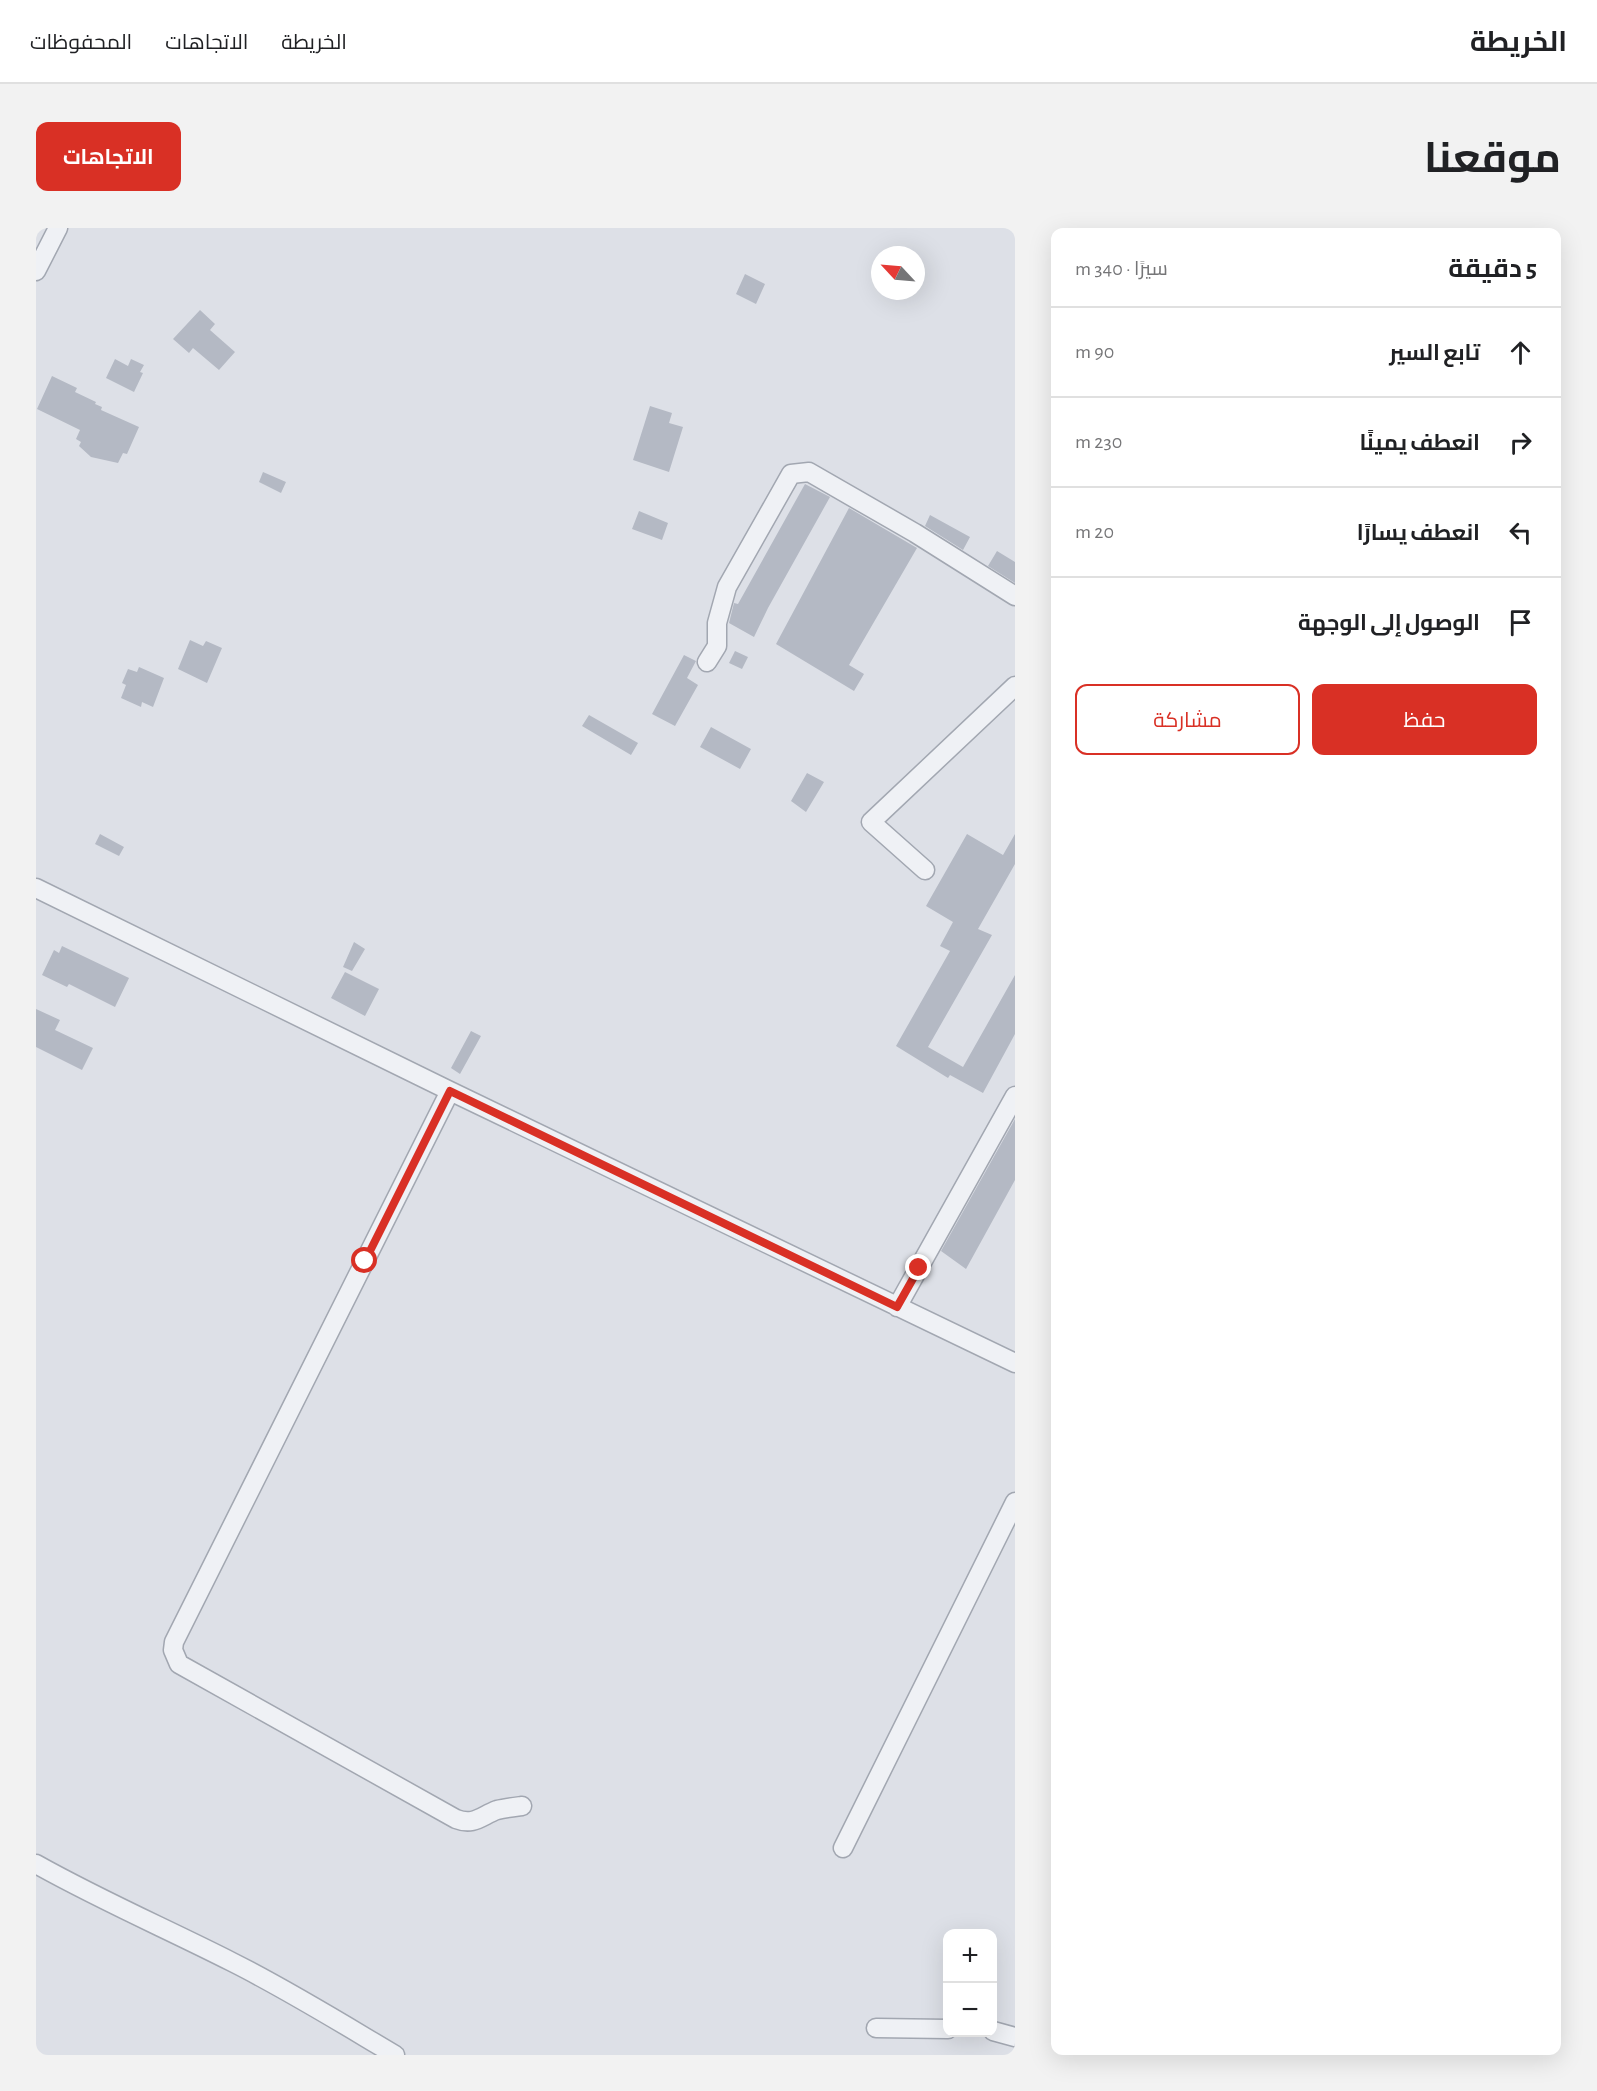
<!DOCTYPE html>
<html lang="ar">
<meta charset="utf-8">
<style>
:root{--surface:#fff;--page:#f2f2f2;--text:#202124;--muted:#757577;--line:#e0e0e0;--accent:#d93025}
body{margin:0;font-family:"Alegreya Sans",Cairo,sans-serif;background:var(--page);color:var(--text);direction:rtl}
.controls{position:absolute;right:18px;bottom:18px;display:grid;overflow:hidden;border-radius:12px;box-shadow:0 6px 24px #0002}
.controls button{width:54px;height:54px;display:grid;place-items:center;padding:0;border:0;border-bottom:2px solid var(--line);background:var(--surface);color:var(--text);font:30px sans-serif}
.compass{position:absolute;left:835px;top:18px;width:54px;height:54px;border-radius:50%;background:var(--surface);box-shadow:0 6px 24px #0002;rotate:296deg}
.stop{position:absolute;width:18px;height:18px;margin:-14px;border:4px solid #d93025;border-radius:50%;background:#fff}
.stop.end{background:#d93025;border-color:#fff;box-shadow:0 2px 6px #0008}
.list{margin:0;padding:0;list-style:none}
h2{display:flex;justify-content:space-between;align-items:center;height:78px;margin:0;padding:0 24px;font-size:26px}
h2 small{font-size:20px;font-weight:400;color:var(--muted)}
.list li{display:grid;grid-template-columns:39px 1fr auto;gap:18px;align-items:center;box-sizing:border-box;height:90px;padding:0 24px;border-top:2px solid var(--line)}
.list b{display:block;font-size:22px;white-space:nowrap}
.list em{font-size:20px;font-style:normal;color:var(--muted)}
.actions{display:flex;gap:12px;padding:18px 24px}
.actions a{flex:1;padding:14px 0;border:2px solid var(--accent);border-radius:12px;text-align:center;font-size:21px;color:var(--accent)}
.actions .main{background:var(--accent);color:#fff}
.icon{flex:none;width:33px;height:33px;fill:none;stroke:currentColor;stroke-width:2;stroke-linecap:round;stroke-linejoin:round}
.map{position:relative;flex:none;width:979px;height:1827px;overflow:hidden;direction:ltr;border-radius:12px}
header{display:flex;align-items:center;gap:36px;box-sizing:border-box;height:84px;padding:0 30px;background:var(--surface);border-bottom:2px solid var(--line)}
header strong{font-size:28px}
nav{display:flex;gap:33px;margin-inline-start:auto;font-size:21px}
.intro{display:flex;align-items:center;justify-content:space-between;box-sizing:border-box;height:144px;padding:0 36px}
h1{margin:0;font-size:42px}
.button{padding:15px 27px;border-radius:12px;background:var(--accent);color:#fff;font-size:21px;font-weight:700}
main{display:flex;gap:36px;padding:0 36px}
aside{flex:1;background:var(--surface);border-radius:12px;box-shadow:0 6px 24px #0002}
.map>svg:first-child{display:block}
.building{fill:#b4b9c4}
.lines{fill:none;stroke-linecap:round;stroke-linejoin:round}
.minor-casing{stroke:#a2a7b1;stroke-width:21}
.minor{stroke:#eff1f5;stroke-width:18}
.route{stroke:#d93025;stroke-width:8}
</style>
<header>
<strong>الخريطة</strong>
<nav><a>الخريطة</a><a>الاتجاهات</a><a>المحفوظات</a></nav>
</header>
<div class="intro"><h1>موقعنا</h1><a class="button">الاتجاهات</a></div>
<main>
<aside>
<h2>5 دقيقة<small>سيرًا · 340 m</small></h2>
<ul class="list">
<li><svg class="icon" aria-label="ahead" viewBox="0 0 24 24"><path d="M12 20V5M6 11l6-6 6 6"/></svg><div><b>تابع السير</b></div><em>90 m</em></li>
<li><svg class="icon" aria-label="right" viewBox="0 0 24 24"><path d="M7 20v-9h11M14 6l5 5-5 5"/></svg><div><b>انعطف يمينًا</b></div><em>230 m</em></li>
<li><svg class="icon" aria-label="left" viewBox="0 0 24 24"><path d="M17 20v-9H6M10 6l-5 5 5 5"/></svg><div><b>انعطف يسارًا</b></div><em>20 m</em></li>
<li><svg class="icon" aria-label="arrive" viewBox="0 0 24 24"><path d="M6 21V4h12l-3 4 3 4H6"/></svg><div><b>الوصول إلى الوجهة</b></div></li>
</ul>
<div class="actions"><a class="main">حفظ</a><a>مشاركة</a></div>
</aside>
<div class="map">
<svg width="979" height="1827" viewBox="0 0 979 1827">
<rect width="100%" height="100%" fill="#dde0e7"/>
<path class="building" d="M 709,46 L 729,56 L 720,76 L 700,66 Z
M 164,82 L 179,96 L 174,102 L 199,124 L 183,142 L 157,120 L 153,125 L 137,111 Z
M 79,131 L 92,138 L 95,131 L 108,137 L 104,144 L 107,145 L 98,164 L 70,150 Z
M 16,148 L 41,160 L 39,164 L 60,174 L 59,176 L 66,179 L 65,182 L 103,199 L 91,226 L 87,225 L 82,235 L 55,229 L 43,218 L 45,214 L 40,211 L 44,202 L 1,181 Z
M 614,178 L 636,185 L 633,195 L 647,199 L 633,244 L 597,232 Z
M 227,244 L 250,254 L 245,265 L 223,254 Z
M 769,256 L 794,269 L 732,380 L 718,409 L 693,395 L 698,375 L 702,376 Z
M 813,280 L 881,320 L 813,437 L 828,446 L 818,463 L 740,416 Z
M 603,283 L 632,295 L 626,312 L 596,301 Z
M 894,287 L 934,309 L 927,322 L 889,298 Z
M 961,323 L 979,334 L 979,355 L 952,338 Z
M 154,412 L 167,418 L 170,413 L 186,420 L 171,455 L 142,441 Z
M 699,423 L 712,429 L 706,441 L 693,435 Z
M 648,427 L 660,433 L 651,450 L 662,457 L 639,498 L 616,486 Z
M 103,439 L 128,450 L 117,479 L 106,474 L 105,479 L 85,470 L 90,457 L 86,455 L 92,441 L 101,444 Z
M 553,487 L 602,515 L 595,527 L 546,498 Z
M 675,499 L 715,521 L 704,541 L 664,519 Z
M 771,545 L 788,554 L 770,584 L 755,573 Z
M 64,606 L 88,619 L 83,628 L 59,616 Z
M 931,606 L 967,627 L 979,606 L 979,636 L 942,701 L 956,707 L 892,819 L 927,839 L 979,747 L 979,806 L 947,865 L 914,847 L 912,850 L 860,818 L 914,723 L 904,718 L 917,694 L 890,678 Z
M 318,714 L 329,721 L 316,743 L 307,739 Z
M 26,718 L 93,750 L 79,779 L 33,756 L 31,759 L 6,747 L 18,722 L 23,725 Z
M 309,744 L 343,761 L 329,788 L 295,770 Z
M 0,781 L 24,792 L 19,802 L 57,820 L 46,842 L 0,819 Z
M 435,803 L 445,808 L 424,846 L 415,840 Z
M 979,891 L 979,952 L 930,1041 L 905,1023 Z"/>
<g class="lines">
<g class="minor-casing">
<path id="minor" d="M 0,43 L 22,0
M 671,434 L 681,418 L 681,395 L 691,359 L 755,246 L 773,244 L 879,305 L 979,368
M 889,642 L 835,594 L 979,458
M 0,660 L 414,863 L 979,1135
M 414,863 L 138,1414 L 137,1422 L 143,1436 L 420,1591 C 438,1598 445,1588 461,1582 C 469,1580 478,1579 486,1578
M 861,1079 L 979,868
M 807,1620 L 979,1274
M 0,1636 C 64,1672 131,1701 196,1734 C 252,1762 305,1795 359,1827
M 840,1800 L 912,1801
M 957,1803 L 979,1809"/>
</g>
<use href="#minor" class="minor"/>
</g>
<g class="lines">
<path class="route" d="M 329,1033 L 414,863 L 861,1079 L 883,1040"/>
</g>
</svg>
<div class="controls">
<button>+</button>
<button>−</button>
</div>
<svg class="compass" viewBox="-18 -18 36 36"><path d="M0-13l5 13h-10z" fill="#e53935"/><path d="M0 13l5-13h-10z" fill="#757577"/></svg>
<div class="stop" style="left:329px;top:1033px"></div>
<div class="stop end" style="left:883px;top:1040px"></div>
</div>
</main>
